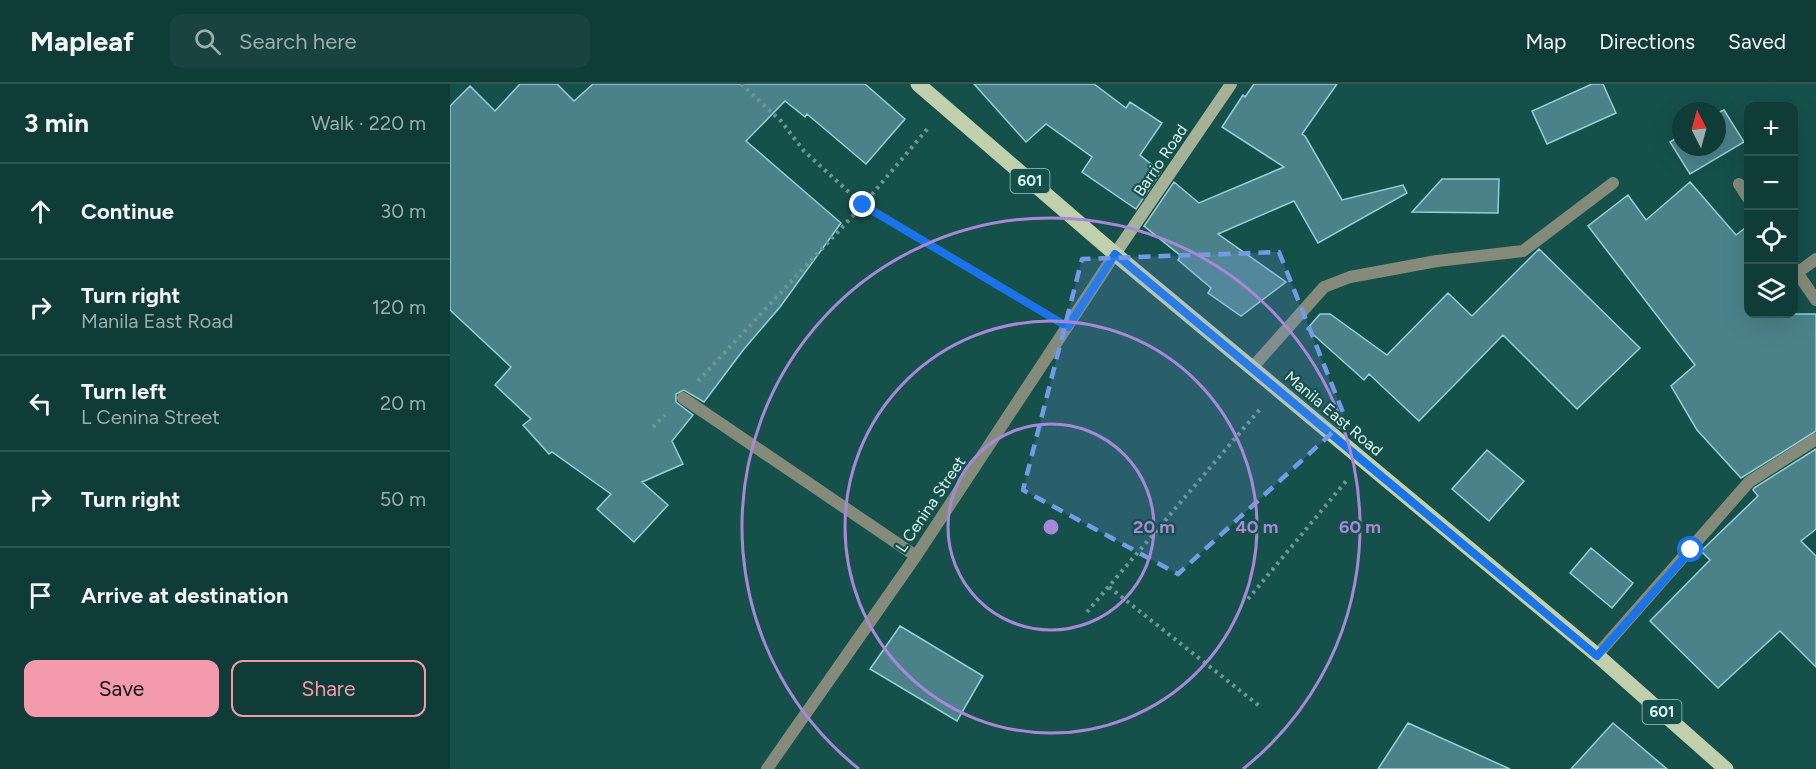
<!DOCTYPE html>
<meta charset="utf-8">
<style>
:root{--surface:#103c38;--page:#194340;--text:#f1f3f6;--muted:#9cadae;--line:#305653;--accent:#f39aac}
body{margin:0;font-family:Figtree,sans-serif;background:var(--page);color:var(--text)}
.controls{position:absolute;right:18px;top:18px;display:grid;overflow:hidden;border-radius:12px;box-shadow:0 6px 24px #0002}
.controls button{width:54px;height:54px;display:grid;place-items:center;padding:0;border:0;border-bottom:2px solid var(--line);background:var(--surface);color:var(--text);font:30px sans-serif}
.compass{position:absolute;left:1222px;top:18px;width:54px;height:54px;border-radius:50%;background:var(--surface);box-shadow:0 6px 24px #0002;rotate:354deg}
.stop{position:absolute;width:18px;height:18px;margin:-14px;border:4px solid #1a73e8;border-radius:50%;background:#fff}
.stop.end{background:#1a73e8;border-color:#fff;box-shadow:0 2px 6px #0008}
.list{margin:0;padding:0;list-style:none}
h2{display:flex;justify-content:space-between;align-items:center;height:78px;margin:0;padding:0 24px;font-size:26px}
h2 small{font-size:20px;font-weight:400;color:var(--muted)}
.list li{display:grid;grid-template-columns:39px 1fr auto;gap:18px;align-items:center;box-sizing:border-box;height:96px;padding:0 24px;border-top:2px solid var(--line)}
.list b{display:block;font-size:22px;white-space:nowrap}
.list p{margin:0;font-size:20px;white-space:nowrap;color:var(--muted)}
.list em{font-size:20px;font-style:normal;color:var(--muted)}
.actions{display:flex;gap:12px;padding:18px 24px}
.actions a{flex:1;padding:14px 0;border:2px solid var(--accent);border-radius:12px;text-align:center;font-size:21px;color:var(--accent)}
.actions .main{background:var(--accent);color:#111}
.icon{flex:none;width:33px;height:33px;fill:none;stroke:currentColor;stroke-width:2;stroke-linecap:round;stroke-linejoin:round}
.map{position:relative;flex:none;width:1366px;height:685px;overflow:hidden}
header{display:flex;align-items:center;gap:36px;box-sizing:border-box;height:84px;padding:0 30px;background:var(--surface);border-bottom:2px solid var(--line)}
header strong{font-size:28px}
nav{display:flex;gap:33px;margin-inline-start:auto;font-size:21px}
.search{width:420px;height:54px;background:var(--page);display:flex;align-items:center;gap:15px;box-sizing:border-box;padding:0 21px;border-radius:12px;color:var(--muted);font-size:22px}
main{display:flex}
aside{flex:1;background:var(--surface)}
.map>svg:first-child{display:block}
.building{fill:#4b8289;stroke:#97cfd7;stroke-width:1.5}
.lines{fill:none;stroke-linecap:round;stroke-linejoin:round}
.path{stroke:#699792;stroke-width:4;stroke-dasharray:3 4.5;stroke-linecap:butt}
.street{stroke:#848b7a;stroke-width:12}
.secondary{stroke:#a6b297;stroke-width:12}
.primary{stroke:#c0cfac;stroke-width:15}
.route{stroke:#1a73e8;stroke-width:8}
.marked{fill:#739ae5;fill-opacity:0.2;stroke:#739ae5;stroke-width:4.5;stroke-dasharray:12 8;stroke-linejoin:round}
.ring{fill:none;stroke:#a788d7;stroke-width:3}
.labels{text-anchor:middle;stroke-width:4.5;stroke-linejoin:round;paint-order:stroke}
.shield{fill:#16504b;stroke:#a1c6c1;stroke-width:1.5}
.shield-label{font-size:15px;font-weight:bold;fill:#dcf8f4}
.street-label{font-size:16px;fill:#dcf8f4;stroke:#16504b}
.centre{fill:#a788d7;stroke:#16504b;stroke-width:3}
.ring-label{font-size:18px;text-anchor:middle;font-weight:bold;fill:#a788d7;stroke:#16504b;stroke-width:4.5;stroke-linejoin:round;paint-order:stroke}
</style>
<header>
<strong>Mapleaf</strong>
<div class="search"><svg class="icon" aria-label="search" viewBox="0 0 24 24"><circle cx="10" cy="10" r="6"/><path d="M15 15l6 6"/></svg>Search here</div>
<nav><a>Map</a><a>Directions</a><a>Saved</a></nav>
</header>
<main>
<aside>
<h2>3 min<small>Walk · 220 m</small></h2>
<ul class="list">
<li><svg class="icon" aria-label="ahead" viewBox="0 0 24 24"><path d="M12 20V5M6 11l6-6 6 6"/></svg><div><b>Continue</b></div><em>30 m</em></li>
<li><svg class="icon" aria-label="right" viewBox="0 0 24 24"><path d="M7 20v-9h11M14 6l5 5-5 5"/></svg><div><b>Turn right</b><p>Manila East Road</p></div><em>120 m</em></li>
<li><svg class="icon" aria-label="left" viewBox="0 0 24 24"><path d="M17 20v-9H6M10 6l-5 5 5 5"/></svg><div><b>Turn left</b><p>L Cenina Street</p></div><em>20 m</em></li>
<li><svg class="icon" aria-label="right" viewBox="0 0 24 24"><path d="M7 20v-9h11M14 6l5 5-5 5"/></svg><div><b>Turn right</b></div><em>50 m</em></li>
<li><svg class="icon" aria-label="arrive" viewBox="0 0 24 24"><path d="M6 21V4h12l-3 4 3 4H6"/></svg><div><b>Arrive at destination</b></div></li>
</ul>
<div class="actions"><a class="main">Save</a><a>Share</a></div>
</aside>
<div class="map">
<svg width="1366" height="685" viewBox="0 0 1366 685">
<rect width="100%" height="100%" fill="#16504b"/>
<path class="building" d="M 70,0 L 107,0 L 124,17 L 143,0 L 415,0 L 455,35 L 416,80 L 357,30 L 355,33 L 335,17 L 296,57 L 391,139 L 330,223 L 294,265 L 254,318 L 234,306 L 226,310 L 226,318 L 243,331 L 222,357 L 233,380 L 192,398 L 218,421 L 184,458 L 147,425 L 161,410 L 102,368 L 99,370 L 73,341 L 81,335 L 45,301 L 61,283 L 0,226 L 0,22 L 20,2 L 45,27 Z
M 524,0 L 644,0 L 676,24 L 680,18 L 712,39 L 690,71 L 711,88 L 686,125 L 632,88 L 642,73 L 596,40 L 576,58 Z
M 804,0 L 887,0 L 852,50 L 855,52 L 892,116 L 953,101 L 957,109 L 868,159 L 844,117 L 768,150 L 836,198 L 791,232 L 758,209 L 761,204 L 728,176 L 731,172 L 694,142 L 724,98 L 749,119 L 834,83 L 772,43 L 793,11 L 795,13 Z
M 1142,0 L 1153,0 L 1166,29 L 1097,60 L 1082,27 Z
M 1274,26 L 1294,58 L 1240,90 L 1220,58 L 1231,51 L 1231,63 L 1267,63 L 1267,29 Z
M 992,95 L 1049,95 L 1048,129 L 962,128 Z
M 1240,98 L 1286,151 L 1299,141 L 1299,230 L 1366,230 L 1366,347 L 1291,394 L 1247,346 L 1221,302 L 1245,281 L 1138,142 L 1178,111 L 1196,136 Z
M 1089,165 L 1190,264 L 1127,325 L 1053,251 L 969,337 L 919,290 L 914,296 L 857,245 L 870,230 L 880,230 L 937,271 L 998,209 L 1022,232 Z
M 1366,365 L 1366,445 L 1351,457 L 1366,472 L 1366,583 L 1330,547 L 1268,604 L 1200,537 L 1260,476 L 1251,467 L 1308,412 L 1303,406 L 1304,404 Z
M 1037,366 L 1074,397 L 1039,437 L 1002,405 Z
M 1141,464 L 1183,499 L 1162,524 L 1120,489 Z
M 450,542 L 533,592 L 507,637 L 420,585 Z
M 958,639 L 1060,685 L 928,685 Z
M 1163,639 L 1217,685 L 1121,685 Z"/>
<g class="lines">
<path class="path" d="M 291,0 L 331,37 L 354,67 L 413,121 L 597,230
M 248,297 L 413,121 L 479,43
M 203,343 L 215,331
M 659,503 L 812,624
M 798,515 L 897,396
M 637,528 L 811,324"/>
<path class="street" d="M 1289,100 L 1298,114
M 1344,184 L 1366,216
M 1347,189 L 1366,175
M 802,284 L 874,203 L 900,193 L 987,177 L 1073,167 L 1163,99
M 233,314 L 466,472
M 1147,571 L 1299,398 L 1366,355
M 317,685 L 466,472 L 665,170"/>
<path class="secondary" d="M 665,170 L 781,0"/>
<path class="primary" d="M 468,0 L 665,170 L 1147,571 L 1276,685"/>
</g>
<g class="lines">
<path class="route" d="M 413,121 L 618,243 L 665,170 L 1147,572 L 1241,466"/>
</g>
<path class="marked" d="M 829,168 L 896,336 L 728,490 L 573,406 L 632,175 Z"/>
<g class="ring">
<circle cx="601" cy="443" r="103"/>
<circle cx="601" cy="443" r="206"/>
<path d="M409 685A309 309 0 1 1 793 685"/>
</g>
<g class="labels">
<g class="shield">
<rect x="560.5" y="85" width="39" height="24" rx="4.5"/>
<rect x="1192.5" y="616" width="39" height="24" rx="4.5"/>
</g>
<g class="shield-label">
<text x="580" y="102">601</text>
<text x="1212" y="633">601</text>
</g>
<g class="street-label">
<text transform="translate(710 76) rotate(-56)" y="6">Barrio Road</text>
<text transform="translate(884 329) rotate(40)" y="6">Manila East Road</text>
<text transform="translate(480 420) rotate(-56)" y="6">L Cenina Street</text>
</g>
</g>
<circle cx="601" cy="443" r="9" class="centre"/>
<g class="ring-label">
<text x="704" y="449">20 m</text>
<text x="807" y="449">40 m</text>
<text x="910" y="449">60 m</text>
</g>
</svg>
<div class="controls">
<button>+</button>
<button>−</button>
<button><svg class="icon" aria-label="locate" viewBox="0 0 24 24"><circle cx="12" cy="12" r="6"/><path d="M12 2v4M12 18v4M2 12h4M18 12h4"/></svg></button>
<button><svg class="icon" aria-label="layers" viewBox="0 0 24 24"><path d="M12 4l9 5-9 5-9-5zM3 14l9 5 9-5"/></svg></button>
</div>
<svg class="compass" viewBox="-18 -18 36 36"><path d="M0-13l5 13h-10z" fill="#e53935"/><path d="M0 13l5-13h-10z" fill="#9cadae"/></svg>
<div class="stop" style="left:1241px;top:466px"></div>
<div class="stop end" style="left:413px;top:121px"></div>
</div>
</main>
